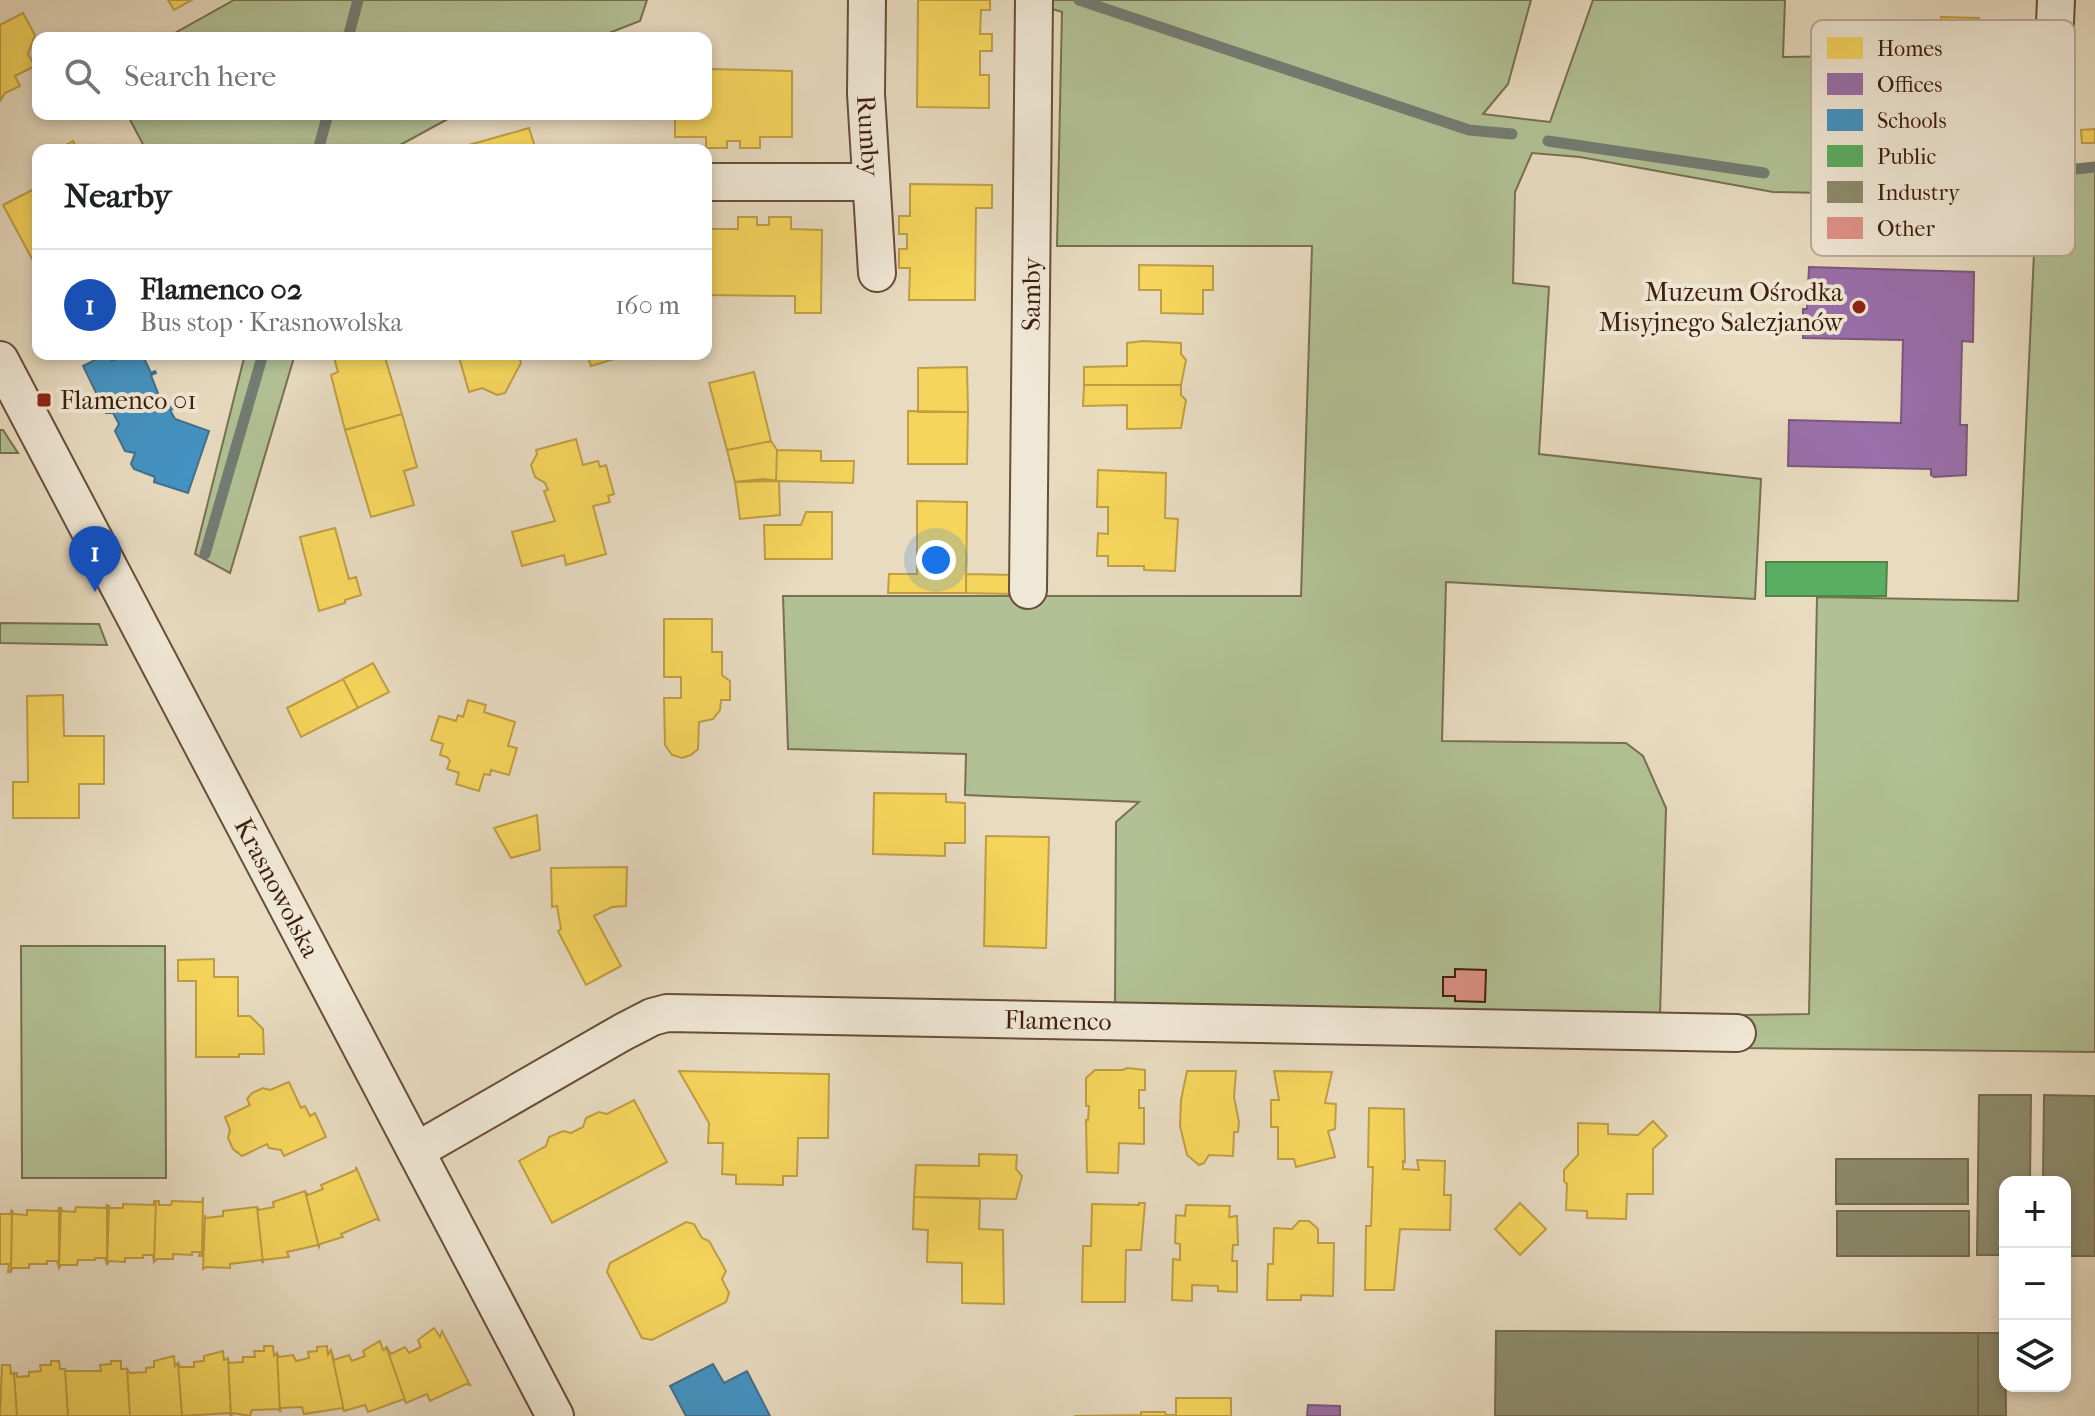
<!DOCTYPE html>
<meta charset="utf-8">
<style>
:root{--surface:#fff;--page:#f2f2f2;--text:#202124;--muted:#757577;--line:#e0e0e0;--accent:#0b8043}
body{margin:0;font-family:"IM FELL French Canon",serif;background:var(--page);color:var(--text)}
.controls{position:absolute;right:24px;bottom:24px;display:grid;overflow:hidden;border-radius:16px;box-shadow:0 4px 12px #0003}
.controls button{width:72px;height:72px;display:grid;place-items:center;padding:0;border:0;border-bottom:2px solid var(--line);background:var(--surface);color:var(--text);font:40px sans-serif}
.you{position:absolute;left:936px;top:560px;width:28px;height:28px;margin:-20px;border:6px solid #fff;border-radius:50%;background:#1a73e8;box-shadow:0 0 0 12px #1a73e833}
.badge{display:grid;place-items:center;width:52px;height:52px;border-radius:50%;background:var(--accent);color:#fff;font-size:26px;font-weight:700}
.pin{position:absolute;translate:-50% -66px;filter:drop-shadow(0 2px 4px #0008)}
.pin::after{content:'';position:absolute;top:42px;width:28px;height:24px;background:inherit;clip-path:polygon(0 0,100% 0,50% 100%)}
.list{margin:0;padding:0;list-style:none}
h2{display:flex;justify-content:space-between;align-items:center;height:104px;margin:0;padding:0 32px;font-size:34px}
h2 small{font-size:26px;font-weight:400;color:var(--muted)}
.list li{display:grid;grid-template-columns:52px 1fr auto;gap:24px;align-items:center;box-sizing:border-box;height:112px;padding:0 32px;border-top:2px solid var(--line)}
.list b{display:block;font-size:30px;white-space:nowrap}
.list p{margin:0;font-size:26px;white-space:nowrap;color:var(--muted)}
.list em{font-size:26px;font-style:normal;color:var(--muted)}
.icon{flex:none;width:44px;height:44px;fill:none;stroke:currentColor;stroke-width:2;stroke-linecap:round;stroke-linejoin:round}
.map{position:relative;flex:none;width:2095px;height:1416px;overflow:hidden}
.search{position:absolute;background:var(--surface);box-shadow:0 4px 12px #0003;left:32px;top:32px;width:680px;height:88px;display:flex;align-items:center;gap:20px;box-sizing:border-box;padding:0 28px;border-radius:16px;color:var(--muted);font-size:30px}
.panel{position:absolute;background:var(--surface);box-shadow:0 4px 12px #0003;left:32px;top:144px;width:680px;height:216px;border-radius:16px}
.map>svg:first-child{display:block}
.green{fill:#b2c195;stroke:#787050;stroke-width:2}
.homes{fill:#f6d55c;stroke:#bf9e44;stroke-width:2}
.offices{fill:#9970ab;stroke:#7e577b;stroke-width:2}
.schools{fill:#4393c3;stroke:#42708c;stroke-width:2}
.public{fill:#5aae61;stroke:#528347;stroke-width:2}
.industry{fill:#8c8c6e;stroke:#756b50;stroke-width:2}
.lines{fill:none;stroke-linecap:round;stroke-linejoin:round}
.stream{stroke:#747c73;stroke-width:11}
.building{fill:#df9288;stroke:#3e1e0b;stroke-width:2}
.minor-casing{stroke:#684d38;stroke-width:40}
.minor{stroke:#f0e8d6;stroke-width:36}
.poi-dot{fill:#8f2418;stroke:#f0e8d6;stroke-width:3}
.labels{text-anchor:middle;stroke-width:8;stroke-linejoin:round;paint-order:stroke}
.street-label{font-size:26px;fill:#3e1e0b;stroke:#f0e8d6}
.poi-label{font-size:26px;fill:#3e1e0b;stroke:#f0e8d6;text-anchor:end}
.key{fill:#f0e8d6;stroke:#bbab99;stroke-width:2}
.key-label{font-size:22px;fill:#3e1e0b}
</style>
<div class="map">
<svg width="2095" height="1416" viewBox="0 0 2095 1416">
<rect width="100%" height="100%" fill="#e8dbc0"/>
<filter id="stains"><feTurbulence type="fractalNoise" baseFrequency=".0025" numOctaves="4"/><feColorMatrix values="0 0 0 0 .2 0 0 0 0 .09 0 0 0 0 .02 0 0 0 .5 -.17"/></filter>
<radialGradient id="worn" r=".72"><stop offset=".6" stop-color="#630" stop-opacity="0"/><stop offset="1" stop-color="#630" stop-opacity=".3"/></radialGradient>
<path class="green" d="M 234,0 L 647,0 L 640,21 L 596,38 L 166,38 Z
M 1046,0 L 1531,0 L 1508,84 L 1483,114 L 1550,122 L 1593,0 L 1785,0 L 1783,57 L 2042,53 L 2035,121 L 2021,143 L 2004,197 L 1773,192 L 1580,157 L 1532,153 L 1515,192 L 1513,283 L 1549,287 L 1539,454 L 1761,479 L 1755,599 L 1446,582 L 1442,741 L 1626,743 L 1643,756 L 1666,808 L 1660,1016 L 1115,1008 L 1116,822 L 1139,802 L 965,795 L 966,754 L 788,749 L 783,596 L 1301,596 L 1312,246 L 1057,246 L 1062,12 L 1046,7 Z
M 127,114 L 457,114 L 391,150 L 146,150 Z
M 2095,164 L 2095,1052 L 1744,1048 L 1744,1015 L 1809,1014 L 1817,597 L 2018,601 L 2035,231 L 2059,229 L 2059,167 Z
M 245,354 L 295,354 L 230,573 L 195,554 Z
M 0,430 L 3,430 L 18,453 L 0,453 Z
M 0,623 L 99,624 L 107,645 L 0,643 Z
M 21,946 L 165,946 L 166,1178 L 22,1178 Z"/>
<path class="homes" d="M 168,0 L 192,0 L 174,10 Z
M 918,0 L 990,0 L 990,10 L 981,10 L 980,34 L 992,34 L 992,51 L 980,51 L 980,75 L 989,75 L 989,108 L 917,107 Z
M 23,13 L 35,35 L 28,54 L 35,66 L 15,76 L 20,86 L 5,93 L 0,101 L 0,25 Z
M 1941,17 L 1979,18 L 1977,41 L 1940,40 Z
M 710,69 L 792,71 L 792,137 L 760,137 L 760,148 L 740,148 L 740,141 L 727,141 L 727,148 L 706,148 L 706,137 L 675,137 L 675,114 L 706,114 L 706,70 Z
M 529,128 L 536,150 L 451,150 Z
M 2095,129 L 2095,143 L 2082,143 L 2081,130 Z
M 73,141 L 78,150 L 57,150 Z
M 910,184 L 992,185 L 992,208 L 976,208 L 975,300 L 909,300 L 910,268 L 899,268 L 899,249 L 907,249 L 907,234 L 899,234 L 899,216 L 910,216 Z
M 38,187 L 38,270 L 3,205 Z
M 738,217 L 757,217 L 757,225 L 769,225 L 769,217 L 791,217 L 791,229 L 822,230 L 821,313 L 795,313 L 795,296 L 706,295 L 706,229 L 738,229 Z
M 1139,265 L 1213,266 L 1213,290 L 1203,290 L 1203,314 L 1161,313 L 1161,290 L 1139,290 Z
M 1143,341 L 1181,343 L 1181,354 L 1186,360 L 1181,385 L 1084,385 L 1084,367 L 1127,366 L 1127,343 Z
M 333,354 L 384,354 L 402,414 L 345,430 L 331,375 L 338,372 Z
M 458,354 L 518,354 L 521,363 L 505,393 L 497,395 L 482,388 L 469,392 Z
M 587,354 L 621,354 L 621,357 L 591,366 Z
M 967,367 L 968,412 L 918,412 L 918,368 Z
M 754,372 L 771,441 L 727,450 L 709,383 Z
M 1084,385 L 1181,385 L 1181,395 L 1186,400 L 1181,428 L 1127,429 L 1127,405 L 1083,406 Z
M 908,411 L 968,412 L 967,464 L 908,464 Z
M 402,414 L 417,467 L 404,471 L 414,505 L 371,517 L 345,430 Z
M 576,439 L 583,465 L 598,461 L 600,467 L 606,465 L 614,494 L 608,496 L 610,502 L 593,506 L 606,554 L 566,565 L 564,555 L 522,566 L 512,532 L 555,521 L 544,491 L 548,490 L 545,483 L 535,477 L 531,465 L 537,454 L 536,450 Z
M 771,441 L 777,450 L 776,481 L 735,482 L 727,450 Z
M 777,450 L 821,451 L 821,461 L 854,461 L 853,483 L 776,481 Z
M 1098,470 L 1166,473 L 1165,518 L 1178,519 L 1175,571 L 1144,570 L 1144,566 L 1108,566 L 1108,556 L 1097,556 L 1098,533 L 1108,534 L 1108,507 L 1097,507 Z
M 763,479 L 779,481 L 780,515 L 740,519 L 735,482 Z
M 917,501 L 967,502 L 966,593 L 888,593 L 889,574 L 917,574 Z
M 806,512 L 832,512 L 832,559 L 765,559 L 764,525 L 801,525 Z
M 335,528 L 349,579 L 356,577 L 361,595 L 345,600 L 345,603 L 319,611 L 300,537 Z
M 966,574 L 1015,575 L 1015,594 L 966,593 Z
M 664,619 L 712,619 L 712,652 L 722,652 L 722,675 L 730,681 L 730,700 L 721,700 L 720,710 L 713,719 L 699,722 L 698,749 L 691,755 L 682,758 L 672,755 L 665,745 L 664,698 L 681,698 L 681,677 L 664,677 Z
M 373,663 L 389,692 L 358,708 L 343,679 Z
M 343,679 L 358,708 L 301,737 L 287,708 Z
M 63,695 L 64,736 L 104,736 L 104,784 L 79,784 L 79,818 L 13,818 L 13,782 L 28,782 L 27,696 Z
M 468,700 L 486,705 L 484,712 L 515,722 L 508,746 L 517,748 L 509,775 L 491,770 L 490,775 L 484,774 L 479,791 L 456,784 L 459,773 L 447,769 L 450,761 L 447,757 L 440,755 L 443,744 L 431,740 L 439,716 L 456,721 L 458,715 L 463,717 Z
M 874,793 L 946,794 L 946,802 L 965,803 L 965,843 L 945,843 L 945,856 L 873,854 Z
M 537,815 L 540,850 L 511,858 L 494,828 Z
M 986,836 L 1049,837 L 1046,948 L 984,946 Z
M 627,867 L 626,906 L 612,907 L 594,916 L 621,966 L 586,985 L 558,931 L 561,929 L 557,906 L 552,907 L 551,868 Z
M 214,959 L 214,977 L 238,977 L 238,1016 L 250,1016 L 263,1029 L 264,1054 L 239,1054 L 239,1057 L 196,1057 L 196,981 L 178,981 L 178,960 Z
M 1127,1068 L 1145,1070 L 1145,1090 L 1139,1090 L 1139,1108 L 1144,1108 L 1144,1144 L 1119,1143 L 1118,1173 L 1087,1172 L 1086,1120 L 1088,1120 L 1089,1106 L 1086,1106 L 1086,1078 L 1095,1070 L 1123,1070 Z
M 679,1071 L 829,1074 L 828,1138 L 798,1138 L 797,1176 L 783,1176 L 783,1185 L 736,1184 L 736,1175 L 722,1174 L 723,1143 L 708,1143 L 709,1123 Z
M 1187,1071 L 1236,1071 L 1234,1097 L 1239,1122 L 1238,1132 L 1234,1132 L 1233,1156 L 1209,1155 L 1204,1163 L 1199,1165 L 1187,1155 L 1180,1126 L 1181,1100 Z
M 1274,1071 L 1332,1072 L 1325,1103 L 1336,1104 L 1335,1129 L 1328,1131 L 1335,1157 L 1296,1167 L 1294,1159 L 1278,1159 L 1278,1127 L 1271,1127 L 1271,1100 L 1279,1100 Z
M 289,1082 L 301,1108 L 305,1106 L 310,1116 L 315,1113 L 326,1137 L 284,1156 L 281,1150 L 269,1148 L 267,1144 L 242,1156 L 233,1149 L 228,1138 L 230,1130 L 225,1117 L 250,1105 L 247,1099 L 252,1093 L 263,1088 L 270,1090 Z
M 634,1100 L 667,1162 L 552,1223 L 519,1161 L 546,1146 L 549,1137 L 563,1131 L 571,1133 L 583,1127 L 586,1118 L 599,1112 L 607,1114 Z
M 1369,1108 L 1404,1109 L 1405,1162 L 1403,1161 L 1403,1169 L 1419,1170 L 1417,1160 L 1445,1161 L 1444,1195 L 1451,1195 L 1450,1230 L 1400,1229 L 1394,1290 L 1365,1290 L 1366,1226 L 1371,1226 L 1373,1167 L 1368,1167 Z
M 1653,1121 L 1667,1136 L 1653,1149 L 1653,1194 L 1627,1194 L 1626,1219 L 1587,1218 L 1587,1211 L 1566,1210 L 1567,1184 L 1564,1181 L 1564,1170 L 1578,1155 L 1578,1123 L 1608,1124 L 1608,1134 L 1638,1135 Z
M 979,1154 L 1017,1155 L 1016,1169 L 1022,1176 L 1016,1199 L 914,1197 L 916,1165 L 979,1166 Z
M 356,1167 L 379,1220 L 376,1219 L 341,1234 L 343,1237 L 320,1244 L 319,1247 L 305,1191 L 308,1195 L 323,1189 L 321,1185 L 356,1170 Z
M 305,1191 L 319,1247 L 318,1245 L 287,1252 L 289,1257 L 263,1260 L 263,1263 L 257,1207 L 259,1210 L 274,1207 L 273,1202 Z
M 203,1197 L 202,1256 L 199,1256 L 200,1252 L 192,1252 L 192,1255 L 173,1254 L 173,1259 L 157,1259 L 154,1262 L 156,1201 L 159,1201 L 159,1205 L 171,1205 L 172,1201 L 202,1202 Z
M 914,1197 L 980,1199 L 979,1229 L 1003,1230 L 1004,1304 L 962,1303 L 962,1263 L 927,1262 L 928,1230 L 913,1229 Z
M 154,1201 L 156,1201 L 154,1262 L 153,1255 L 143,1255 L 143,1258 L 125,1258 L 125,1262 L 109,1261 L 107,1265 L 109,1205 L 110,1208 L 123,1208 L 123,1204 L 154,1205 Z
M 1139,1203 L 1145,1203 L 1141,1250 L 1126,1250 L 1125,1302 L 1082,1302 L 1083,1246 L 1091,1246 L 1092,1204 L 1139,1205 Z
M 1520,1203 L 1546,1229 L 1520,1255 L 1495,1229 Z
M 107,1204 L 107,1265 L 105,1258 L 95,1258 L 95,1260 L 78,1260 L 77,1265 L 61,1265 L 59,1268 L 61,1207 L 62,1211 L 75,1212 L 76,1207 L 106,1208 Z
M 1186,1205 L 1230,1206 L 1229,1217 L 1237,1216 L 1238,1245 L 1233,1245 L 1232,1261 L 1237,1261 L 1237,1292 L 1218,1291 L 1218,1286 L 1192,1285 L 1192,1301 L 1172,1300 L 1173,1259 L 1180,1260 L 1180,1244 L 1175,1243 L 1176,1215 L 1185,1216 Z
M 59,1207 L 59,1268 L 57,1261 L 47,1261 L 47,1264 L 29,1264 L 29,1268 L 13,1268 L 11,1271 L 12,1211 L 14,1214 L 27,1215 L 27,1210 L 58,1211 Z
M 257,1207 L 263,1263 L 261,1260 L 230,1264 L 230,1268 L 206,1267 L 203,1269 L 205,1215 L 206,1218 L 223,1216 L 223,1211 Z
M 11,1211 L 12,1211 L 11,1271 L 8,1272 L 9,1264 L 0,1264 L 0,1214 L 11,1214 Z
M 1299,1221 L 1309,1221 L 1318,1229 L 1318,1243 L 1334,1243 L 1333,1296 L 1301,1295 L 1301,1300 L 1267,1300 L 1268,1264 L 1273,1264 L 1274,1228 L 1292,1229 Z
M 686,1222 L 694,1224 L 702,1238 L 709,1241 L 726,1271 L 722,1279 L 729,1293 L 726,1302 L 652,1340 L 642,1338 L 607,1272 L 610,1263 Z
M 434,1328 L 440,1337 L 442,1331 L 470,1385 L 466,1384 L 430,1401 L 427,1394 L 406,1403 L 386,1346 L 391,1354 L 405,1347 L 409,1353 L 421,1347 L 418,1340 Z
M 380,1341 L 383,1350 L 386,1349 L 386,1346 L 406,1403 L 404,1399 L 368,1412 L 365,1405 L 344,1411 L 331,1350 L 334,1360 L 349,1355 L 352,1361 L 365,1356 L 363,1351 Z
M 264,1346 L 273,1346 L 274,1356 L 277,1353 L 280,1412 L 279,1409 L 252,1410 L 250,1416 L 233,1413 L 231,1416 L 228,1358 L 229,1363 L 243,1362 L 243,1357 L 255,1357 L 254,1351 L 264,1351 Z
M 327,1346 L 328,1355 L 331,1350 L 344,1411 L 342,1408 L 304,1414 L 302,1407 L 281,1408 L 280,1412 L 277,1353 L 279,1357 L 293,1355 L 296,1361 L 309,1358 L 308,1352 L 317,1351 L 317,1347 Z
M 223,1351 L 224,1360 L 228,1358 L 231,1416 L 229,1413 L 182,1416 L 178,1363 L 180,1367 L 194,1367 L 194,1362 L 204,1361 L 204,1356 Z
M 174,1356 L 175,1366 L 178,1363 L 182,1416 L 130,1416 L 127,1369 L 130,1373 L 146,1372 L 146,1368 L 154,1367 L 154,1361 Z
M 51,1361 L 59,1361 L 60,1369 L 65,1369 L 68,1416 L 17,1416 L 14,1373 L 17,1373 L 17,1377 L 29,1376 L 29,1372 L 41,1371 L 40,1365 L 51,1365 Z
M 111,1361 L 121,1361 L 121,1369 L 127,1369 L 130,1416 L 68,1416 L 65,1369 L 66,1371 L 101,1371 L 100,1365 L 111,1364 Z
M 2,1365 L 10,1365 L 11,1374 L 14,1373 L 17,1416 L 0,1416 Z
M 1176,1398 L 1231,1398 L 1231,1416 L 1074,1416 L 1141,1415 L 1141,1412 L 1165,1412 L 1166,1415 L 1176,1415 Z"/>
<path class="offices" d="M 1809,267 L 1974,272 L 1973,342 L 1962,341 L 1960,425 L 1967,425 L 1966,475 L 1934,477 L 1931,475 L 1931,469 L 1788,466 L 1789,420 L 1901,423 L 1903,340 L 1803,338 L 1803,309 L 1807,309 Z
M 1308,1405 L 1340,1406 L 1340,1416 L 1307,1416 Z"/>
<path class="schools" d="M 107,354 L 112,361 L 126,354 L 142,354 L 151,373 L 155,371 L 156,373 L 151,375 L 164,409 L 172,406 L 173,409 L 170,410 L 175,419 L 209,431 L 188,493 L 154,482 L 155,477 L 134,469 L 131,464 L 135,453 L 125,451 L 115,431 L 119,424 L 113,413 L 106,413 L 83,366 Z
M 713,1364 L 724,1383 L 747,1371 L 770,1416 L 686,1416 L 670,1386 Z"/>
<path class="public" d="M 1766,562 L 1887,562 L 1886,596 L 1766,596 Z"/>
<path class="industry" d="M 1979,1095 L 2031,1095 L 2030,1182 L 2005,1182 L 2005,1255 L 1977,1255 Z
M 2044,1095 L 2095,1096 L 2095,1256 L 2065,1256 L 2065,1182 L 2043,1182 Z
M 1836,1159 L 1968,1159 L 1968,1204 L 1836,1204 Z
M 1837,1211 L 1969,1211 L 1969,1256 L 1837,1256 Z
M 1496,1331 L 1978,1333 L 1978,1416 L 1495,1416 Z
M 1978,1333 L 2005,1333 L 2006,1416 L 1978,1416 Z"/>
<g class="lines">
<path class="stream" d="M 1079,0 L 1469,130 L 1512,134
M 348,38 L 358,0
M 1548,141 L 1764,173
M 318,150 L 328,114
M 2067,170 L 2095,167
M 205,554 L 263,354"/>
</g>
<path class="building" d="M 1455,969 L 1486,970 L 1485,1002 L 1455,1001 L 1455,996 L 1443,996 L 1443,977 L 1455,977 Z"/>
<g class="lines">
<g class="minor-casing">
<g id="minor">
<path id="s1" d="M 867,0 L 866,94 L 877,273"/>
<path d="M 2051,113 L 2056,0"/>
<path d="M 706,182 L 870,182"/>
<path id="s2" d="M 0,360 L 555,1416"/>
<path id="s3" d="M 1028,590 L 1034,0"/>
<path id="s4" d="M 416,1151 L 623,1032 L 652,1017 L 667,1013 L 1737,1033"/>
</g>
</g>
<use href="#minor" class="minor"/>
</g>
<g class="poi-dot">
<circle cx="1859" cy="307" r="8"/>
<rect x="36" y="392" width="16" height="16" rx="4"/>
</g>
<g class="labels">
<g class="street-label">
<text dy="9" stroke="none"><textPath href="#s1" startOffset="136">Rumby</textPath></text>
<text dy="9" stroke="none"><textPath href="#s3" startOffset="296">Samby</textPath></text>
<text dy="9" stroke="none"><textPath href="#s2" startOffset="596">Krasnowolska</textPath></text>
<text dy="9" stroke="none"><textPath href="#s4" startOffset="678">Flamenco</textPath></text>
</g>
<g class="poi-label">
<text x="1843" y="301">Muzeum Ośrodka<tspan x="1843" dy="30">Misyjnego Salezjanów</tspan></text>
<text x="60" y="409" text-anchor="start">Flamenco 01</text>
</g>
</g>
<rect x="1811" y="20" width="264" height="236" rx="12" class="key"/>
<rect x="1827" y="37" width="36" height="22" fill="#f6d55c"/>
<rect x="1827" y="73" width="36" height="22" fill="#9970ab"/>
<rect x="1827" y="109" width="36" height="22" fill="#4393c3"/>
<rect x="1827" y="145" width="36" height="22" fill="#5aae61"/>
<rect x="1827" y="181" width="36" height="22" fill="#8c8c6e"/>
<rect x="1827" y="217" width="36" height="22" fill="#df9288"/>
<g class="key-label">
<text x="1877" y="56">Homes</text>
<text x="1877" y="92">Offices</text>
<text x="1877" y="128">Schools</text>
<text x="1877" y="164">Public</text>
<text x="1877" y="200">Industry</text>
<text x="1877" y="236">Other</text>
</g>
<rect width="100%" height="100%" filter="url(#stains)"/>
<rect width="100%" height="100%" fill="url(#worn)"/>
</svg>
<div class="controls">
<button>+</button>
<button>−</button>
<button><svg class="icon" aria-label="layers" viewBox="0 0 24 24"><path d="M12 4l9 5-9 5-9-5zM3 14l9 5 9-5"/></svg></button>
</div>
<div class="you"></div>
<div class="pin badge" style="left:95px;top:592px;background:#1a4fb4">1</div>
<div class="search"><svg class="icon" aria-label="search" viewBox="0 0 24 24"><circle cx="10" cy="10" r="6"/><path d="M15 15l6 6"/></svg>Search here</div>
<section class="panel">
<h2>Nearby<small></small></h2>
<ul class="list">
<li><span class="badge" style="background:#1a4fb4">1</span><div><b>Flamenco 02</b><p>Bus stop · Krasnowolska</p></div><em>160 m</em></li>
</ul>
</section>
</div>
